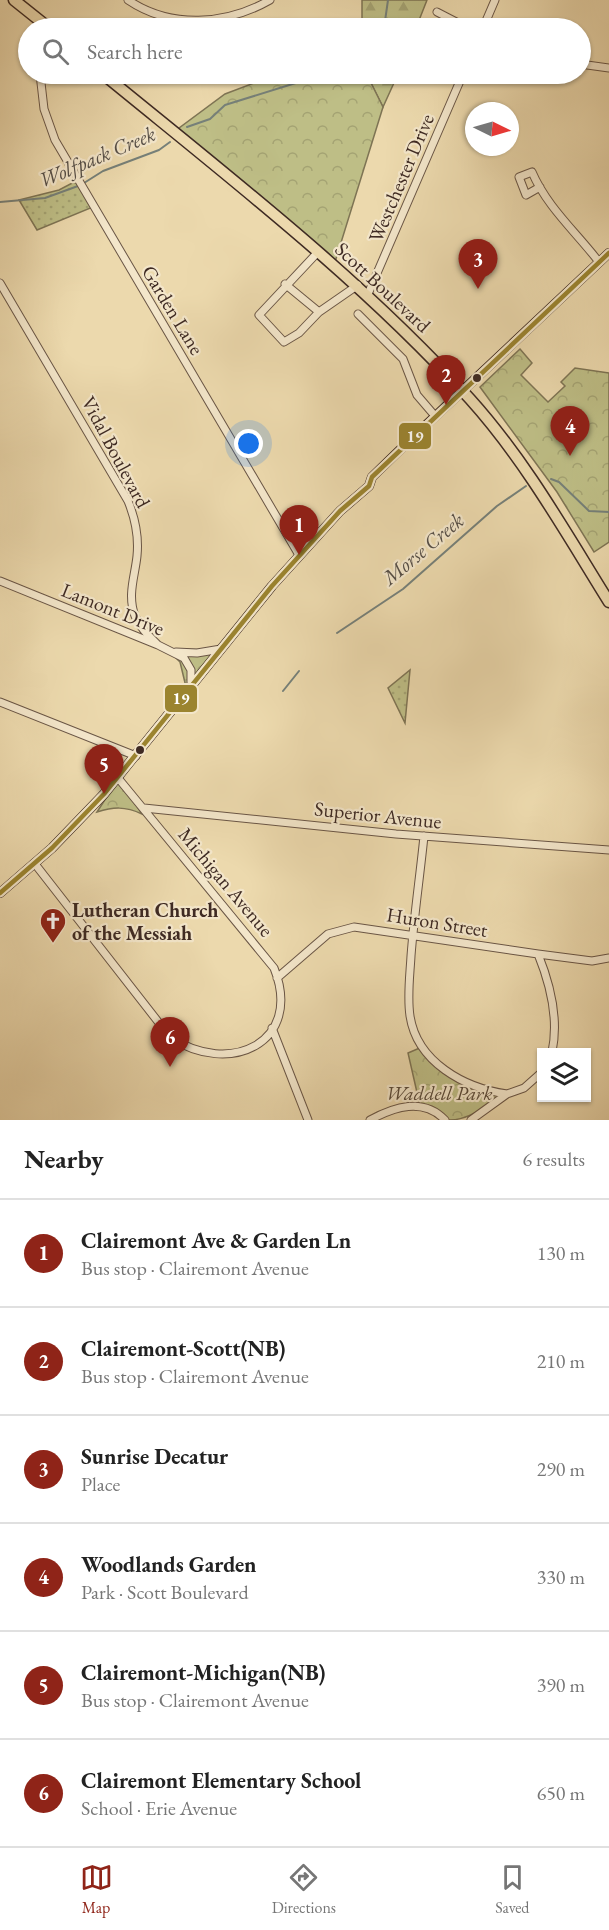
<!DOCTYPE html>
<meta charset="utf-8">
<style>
:root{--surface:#fff;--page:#f2f2f2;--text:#222;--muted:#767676;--line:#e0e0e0;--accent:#8f2418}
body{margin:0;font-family:"EB Garamond",serif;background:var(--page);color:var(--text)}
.controls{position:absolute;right:18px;bottom:18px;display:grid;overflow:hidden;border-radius:0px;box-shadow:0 2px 4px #0004}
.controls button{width:54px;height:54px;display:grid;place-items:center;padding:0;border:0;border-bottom:2px solid var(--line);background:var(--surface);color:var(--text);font:30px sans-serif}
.compass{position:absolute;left:465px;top:102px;width:54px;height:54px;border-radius:50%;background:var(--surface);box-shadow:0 2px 4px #0004;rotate:95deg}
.you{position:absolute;left:249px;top:444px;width:21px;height:21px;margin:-15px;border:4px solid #fff;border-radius:50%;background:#1a73e8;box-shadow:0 0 0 9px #1a73e833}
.badge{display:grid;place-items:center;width:39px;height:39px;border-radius:50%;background:var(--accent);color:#fff;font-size:20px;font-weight:700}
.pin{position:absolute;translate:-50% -50px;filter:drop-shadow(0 2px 3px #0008)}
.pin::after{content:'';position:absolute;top:32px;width:21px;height:18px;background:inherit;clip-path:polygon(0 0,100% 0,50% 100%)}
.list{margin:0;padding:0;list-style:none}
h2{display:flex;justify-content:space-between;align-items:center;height:78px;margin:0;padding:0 24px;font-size:26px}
h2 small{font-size:20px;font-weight:400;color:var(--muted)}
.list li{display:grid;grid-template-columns:39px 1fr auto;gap:18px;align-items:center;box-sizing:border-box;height:108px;padding:0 24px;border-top:2px solid var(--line)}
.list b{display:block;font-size:22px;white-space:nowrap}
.list p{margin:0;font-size:20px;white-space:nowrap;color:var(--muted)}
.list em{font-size:20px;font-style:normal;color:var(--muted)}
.icon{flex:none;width:33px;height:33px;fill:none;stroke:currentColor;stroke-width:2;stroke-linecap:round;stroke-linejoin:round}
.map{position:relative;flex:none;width:609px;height:1120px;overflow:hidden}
.search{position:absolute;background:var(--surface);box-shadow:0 2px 4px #0004;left:18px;right:18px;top:18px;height:66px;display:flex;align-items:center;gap:15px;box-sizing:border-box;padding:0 21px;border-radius:33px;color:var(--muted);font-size:22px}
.sheet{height:726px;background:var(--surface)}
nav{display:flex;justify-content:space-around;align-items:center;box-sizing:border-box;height:84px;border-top:2px solid var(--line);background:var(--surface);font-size:16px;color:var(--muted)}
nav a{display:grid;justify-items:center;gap:3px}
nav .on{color:var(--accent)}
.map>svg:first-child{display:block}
.grass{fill:url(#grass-dots);stroke:#7e7454;stroke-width:1.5}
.forest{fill:url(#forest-firs);stroke:#7e7454;stroke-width:1.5}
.park{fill:url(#park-crowns);stroke:#7e7454;stroke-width:1.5}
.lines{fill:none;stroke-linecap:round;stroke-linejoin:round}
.stream{stroke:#768079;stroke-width:2}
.minor-casing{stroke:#6a5646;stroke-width:9}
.major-casing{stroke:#3e2a23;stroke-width:10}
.highway-casing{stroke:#3e2a23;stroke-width:13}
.minor{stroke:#f3e6ca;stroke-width:7}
.major{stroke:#ecd9ad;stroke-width:8}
.highway{stroke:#ecd9ad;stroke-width:10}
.bus-1-casing{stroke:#f3e6ca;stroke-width:9}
.bus-1{stroke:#9b842f;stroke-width:4.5}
.bus-dot{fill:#3e2a23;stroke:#f3e6ca;stroke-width:2}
.labels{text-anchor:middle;stroke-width:4.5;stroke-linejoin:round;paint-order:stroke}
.street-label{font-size:20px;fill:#3e2a23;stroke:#f3e6ca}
.poi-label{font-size:20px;font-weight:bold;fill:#3e2a23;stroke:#f3e6ca;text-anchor:start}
.park-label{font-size:20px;font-style:italic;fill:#584837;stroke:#f3e6ca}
.water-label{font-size:21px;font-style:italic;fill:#554e47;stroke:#f3e6ca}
.line-badge{stroke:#f3e6ca;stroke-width:2}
.badge-label{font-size:16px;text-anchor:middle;font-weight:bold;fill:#fff}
</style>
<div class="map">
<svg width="609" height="1120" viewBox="0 0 609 1120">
<defs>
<pattern id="grass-dots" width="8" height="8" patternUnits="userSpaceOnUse" patternTransform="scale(1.5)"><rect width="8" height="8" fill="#bebe86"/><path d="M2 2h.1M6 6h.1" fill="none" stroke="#a4a373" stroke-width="1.8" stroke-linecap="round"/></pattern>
<pattern id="forest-firs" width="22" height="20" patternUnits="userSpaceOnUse" patternTransform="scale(1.5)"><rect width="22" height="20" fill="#bebe86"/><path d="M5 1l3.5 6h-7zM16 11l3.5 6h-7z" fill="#a4a373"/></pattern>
<pattern id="park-crowns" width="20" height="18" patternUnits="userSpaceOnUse" patternTransform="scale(1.5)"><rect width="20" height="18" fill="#bebe86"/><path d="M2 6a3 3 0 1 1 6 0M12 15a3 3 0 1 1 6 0" fill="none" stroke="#a4a373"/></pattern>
</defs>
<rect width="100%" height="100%" fill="#ecd9ad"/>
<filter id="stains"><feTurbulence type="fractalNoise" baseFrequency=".00333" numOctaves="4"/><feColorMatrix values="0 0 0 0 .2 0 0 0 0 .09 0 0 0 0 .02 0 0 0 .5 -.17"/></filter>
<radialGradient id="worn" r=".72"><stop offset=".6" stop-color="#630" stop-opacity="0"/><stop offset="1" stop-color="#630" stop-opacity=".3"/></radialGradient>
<path class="grass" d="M 78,180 L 93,207 L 37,230 L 19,200 L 59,190 Z
M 410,670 L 405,723 L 388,688 Z"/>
<path class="forest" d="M 362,0 L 427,0 L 416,28 L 362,28 Z
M 354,74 L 398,74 L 383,107 L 367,75 Z"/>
<path class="park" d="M 297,74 L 367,75 L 383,107 L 335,262 L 171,134 L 225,94 L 267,78 Z
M 520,349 L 532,363 L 521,375 L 548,402 L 565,386 L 561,382 L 575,368 L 609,373 L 609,542 L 594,552 L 557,492 L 480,387 Z
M 167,649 L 221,650 L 187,691 L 180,662 Z
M 119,778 L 142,814 C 125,806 113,807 97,812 Z
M 422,1047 C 436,1076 472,1084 500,1096 C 485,1107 469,1120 449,1120 C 441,1118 430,1112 421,1110 L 408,1053 Z"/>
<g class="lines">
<path class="stream" d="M 384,28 L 388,0
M 187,127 L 210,119 L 225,105 L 299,82 L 325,82 L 355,74
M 84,183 L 103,171 L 159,150 L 170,142
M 0,202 L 45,198 L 78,186
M 551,479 L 559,482 L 589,511 L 609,512
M 337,633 L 403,589 L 497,506 L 526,486
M 283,691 L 299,671"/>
<g class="minor-casing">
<path id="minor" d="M 128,0 C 171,29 226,25 270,0
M 437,12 L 468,28
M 483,28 L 495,0
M 580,64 L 609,68
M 40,74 L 44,109 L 55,140 L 299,555
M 540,187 L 526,195 L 519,177 L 532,172 C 547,207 576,232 599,262
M 318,252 L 259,315 L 284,342 L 299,333 L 319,312 L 358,285
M 0,283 L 128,501 C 135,518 139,536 137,556 C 135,576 127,595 135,616 C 140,628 149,636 158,645
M 285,284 L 319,312
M 368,294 L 463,74
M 358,314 L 403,359 L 417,395 L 435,416
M 0,581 L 158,645 L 184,658 L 191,670 L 191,686
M 176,652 L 197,653 L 221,649
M 0,702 L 136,756
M 144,808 L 396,834 L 609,850
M 424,836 C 420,876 414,916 411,956 C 410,975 407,996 410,1016 C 417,1062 464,1088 507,1094
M 35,864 L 170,1037 C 229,1077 304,1043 274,968 L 118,778
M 538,954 C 551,986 559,1019 552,1052
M 277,978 L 328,934 L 354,927 L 538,954 L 592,961 L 609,958
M 272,1028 L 308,1120
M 370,1120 C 394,1107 423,1097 445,1120
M 471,1120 L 507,1094 L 524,1088 L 542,1072"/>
</g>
<g class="major-casing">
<path id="major" d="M 0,893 L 52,848 L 104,794 L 272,586 L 340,511 L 369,486 L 372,477 L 410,440 L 609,253"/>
</g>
<g class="highway-casing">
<path id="highway" d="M 14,0 L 49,28
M 103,74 C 230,178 360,278 470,399 C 525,460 566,533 609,602"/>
</g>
<use href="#minor" class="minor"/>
<use href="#major" class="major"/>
<use href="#highway" class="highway"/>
<g class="bus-1-casing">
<path id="bus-1" d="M 0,893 L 52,848 L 104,794 L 272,586 L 340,511 L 369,486 L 372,477 L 609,253"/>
</g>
<use href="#bus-1" class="bus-1"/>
</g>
<defs>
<g id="church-pin" transform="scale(1.35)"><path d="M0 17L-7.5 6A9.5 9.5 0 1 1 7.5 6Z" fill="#8f2418" stroke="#f3e6ca"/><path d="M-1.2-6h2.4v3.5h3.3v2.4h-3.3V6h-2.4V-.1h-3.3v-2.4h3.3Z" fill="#fff"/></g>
</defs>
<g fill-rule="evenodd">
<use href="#church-pin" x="53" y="921"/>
</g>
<g class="bus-dot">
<circle cx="477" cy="378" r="5"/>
<circle cx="140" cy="750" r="5"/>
</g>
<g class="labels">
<g class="street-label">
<text transform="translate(401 178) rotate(-67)" y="7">Westchester Drive</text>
<text transform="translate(383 287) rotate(43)" y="7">Scott Boulevard</text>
<text transform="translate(173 310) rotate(59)" y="7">Garden Lane</text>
<text transform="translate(116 452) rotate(62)" y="7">Vidal Boulevard</text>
<text transform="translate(113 609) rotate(22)" y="7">Lamont Drive</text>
<text transform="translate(378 815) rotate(6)" y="7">Superior Avenue</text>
<text transform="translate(226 882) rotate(50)" y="7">Michigan Avenue</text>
<text transform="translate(437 922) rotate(9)" y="7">Huron Street</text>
</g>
<g class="poi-label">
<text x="72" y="917">Lutheran Church<tspan x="72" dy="23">of the Messiah</tspan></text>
</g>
<g class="park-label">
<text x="439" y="1100">Waddell Park</text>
</g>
<g class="water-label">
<text transform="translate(97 157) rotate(-23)" y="7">Wolfpack Creek</text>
<text transform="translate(423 549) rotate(-40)" y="7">Morse Creek</text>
</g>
</g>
<g class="line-badge">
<rect x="398" y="422" width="34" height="28" rx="6" fill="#9b842f"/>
<rect x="164" y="684" width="34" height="29" rx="6" fill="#9b842f"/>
</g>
<g class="badge-label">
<text x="415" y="442">19</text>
<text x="181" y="704">19</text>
</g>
<rect width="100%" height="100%" filter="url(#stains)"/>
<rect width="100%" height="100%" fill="url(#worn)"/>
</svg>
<div class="controls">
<button><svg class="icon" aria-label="layers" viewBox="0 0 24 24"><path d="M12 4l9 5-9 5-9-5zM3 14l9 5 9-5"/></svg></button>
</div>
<svg class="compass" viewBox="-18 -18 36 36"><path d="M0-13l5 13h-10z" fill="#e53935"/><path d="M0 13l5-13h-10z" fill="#767676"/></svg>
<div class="you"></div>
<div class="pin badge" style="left:299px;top:555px">1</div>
<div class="pin badge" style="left:446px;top:405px">2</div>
<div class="pin badge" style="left:478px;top:289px">3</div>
<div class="pin badge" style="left:570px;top:456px">4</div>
<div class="pin badge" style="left:104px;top:794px">5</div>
<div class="pin badge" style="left:170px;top:1067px">6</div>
<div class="search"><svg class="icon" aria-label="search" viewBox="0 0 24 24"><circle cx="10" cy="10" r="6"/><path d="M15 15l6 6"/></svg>Search here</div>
</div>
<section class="sheet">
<h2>Nearby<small>6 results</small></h2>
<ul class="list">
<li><span class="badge">1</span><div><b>Clairemont Ave &amp; Garden Ln</b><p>Bus stop · Clairemont Avenue</p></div><em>130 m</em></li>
<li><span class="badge">2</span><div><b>Clairemont-Scott(NB)</b><p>Bus stop · Clairemont Avenue</p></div><em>210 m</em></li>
<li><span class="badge">3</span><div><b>Sunrise Decatur</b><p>Place</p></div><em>290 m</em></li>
<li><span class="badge">4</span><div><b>Woodlands Garden</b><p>Park · Scott Boulevard</p></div><em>330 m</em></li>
<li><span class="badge">5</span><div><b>Clairemont-Michigan(NB)</b><p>Bus stop · Clairemont Avenue</p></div><em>390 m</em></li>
<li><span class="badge">6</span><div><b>Clairemont Elementary School</b><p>School · Erie Avenue</p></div><em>650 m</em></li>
</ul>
</section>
<nav>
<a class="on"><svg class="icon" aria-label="map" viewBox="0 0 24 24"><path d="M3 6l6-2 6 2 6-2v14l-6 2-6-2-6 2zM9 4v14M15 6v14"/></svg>Map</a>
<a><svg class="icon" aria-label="directions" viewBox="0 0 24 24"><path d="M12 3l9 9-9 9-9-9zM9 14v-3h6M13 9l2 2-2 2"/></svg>Directions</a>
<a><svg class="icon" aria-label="saved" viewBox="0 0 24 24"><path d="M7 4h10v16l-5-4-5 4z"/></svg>Saved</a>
</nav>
